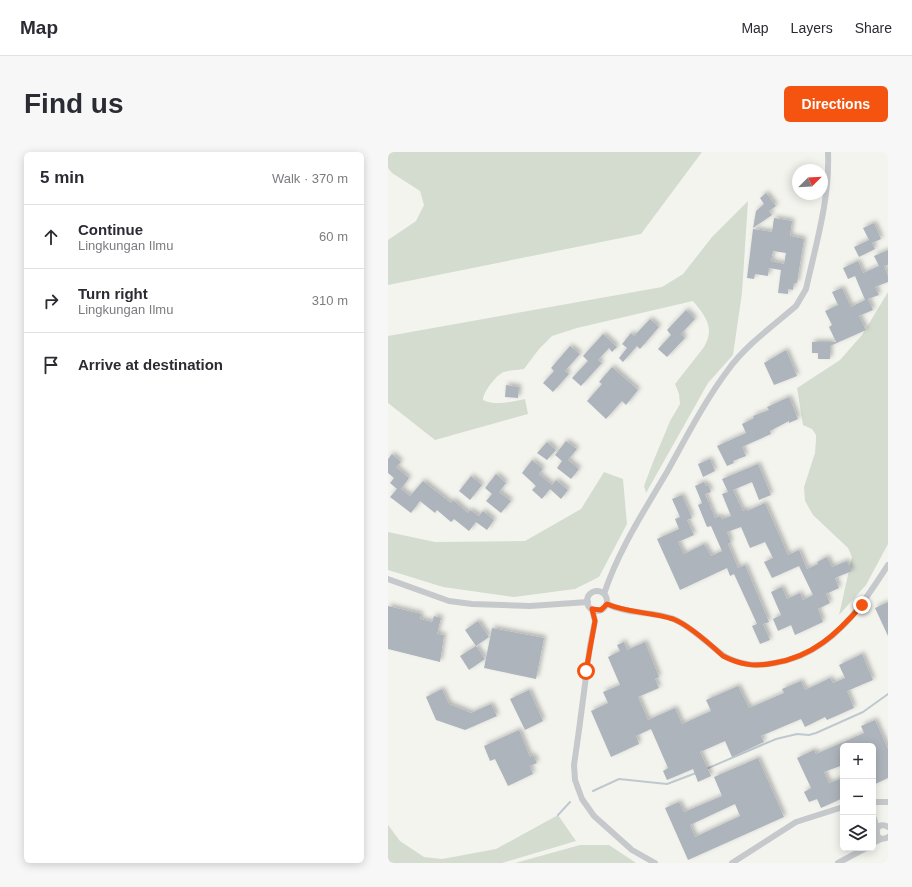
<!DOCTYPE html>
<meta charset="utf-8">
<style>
:root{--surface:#fff;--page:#f7f7f7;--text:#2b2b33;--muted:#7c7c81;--line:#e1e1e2;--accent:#f4540f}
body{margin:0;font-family:Arial,sans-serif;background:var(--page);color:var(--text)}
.controls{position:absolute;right:12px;bottom:12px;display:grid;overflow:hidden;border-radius:6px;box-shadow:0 2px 10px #0003}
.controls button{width:36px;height:36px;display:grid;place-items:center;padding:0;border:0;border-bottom:1px solid var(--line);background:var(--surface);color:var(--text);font:20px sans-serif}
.compass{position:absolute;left:404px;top:12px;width:36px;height:36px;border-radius:50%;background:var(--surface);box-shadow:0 2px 10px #0003;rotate:66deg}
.stop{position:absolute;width:12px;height:12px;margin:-9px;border:3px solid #f4540f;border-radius:50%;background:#fff}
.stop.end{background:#f4540f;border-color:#fff;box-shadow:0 1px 4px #0008}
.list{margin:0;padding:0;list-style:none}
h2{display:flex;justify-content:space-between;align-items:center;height:52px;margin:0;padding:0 16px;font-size:17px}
h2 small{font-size:13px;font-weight:400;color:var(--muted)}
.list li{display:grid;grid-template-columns:26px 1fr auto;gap:12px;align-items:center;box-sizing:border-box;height:64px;padding:0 16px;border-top:1px solid var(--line)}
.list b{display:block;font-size:15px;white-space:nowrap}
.list p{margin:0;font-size:13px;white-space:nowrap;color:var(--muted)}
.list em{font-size:13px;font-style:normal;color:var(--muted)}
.icon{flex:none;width:22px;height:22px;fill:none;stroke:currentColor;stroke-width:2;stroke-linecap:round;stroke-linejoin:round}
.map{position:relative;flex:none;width:500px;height:711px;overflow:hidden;border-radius:6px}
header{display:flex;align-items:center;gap:24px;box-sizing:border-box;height:56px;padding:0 20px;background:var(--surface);border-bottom:1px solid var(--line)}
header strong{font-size:19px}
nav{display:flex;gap:22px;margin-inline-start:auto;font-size:14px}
.intro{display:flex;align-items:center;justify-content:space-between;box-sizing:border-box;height:96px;padding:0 24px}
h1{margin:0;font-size:28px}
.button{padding:10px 18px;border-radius:6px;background:var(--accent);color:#fff;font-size:14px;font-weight:700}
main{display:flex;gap:24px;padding:0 24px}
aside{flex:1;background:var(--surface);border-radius:6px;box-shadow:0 2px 10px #0003}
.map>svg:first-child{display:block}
.green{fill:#d4dcd0}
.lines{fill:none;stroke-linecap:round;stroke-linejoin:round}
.stream{stroke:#bec9cf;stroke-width:2}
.building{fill:#adb4bb;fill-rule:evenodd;filter:url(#shadow)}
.street{stroke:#c6c9cc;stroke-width:6}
.route{stroke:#f4540f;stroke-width:5}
</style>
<header>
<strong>Map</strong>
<nav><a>Map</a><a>Layers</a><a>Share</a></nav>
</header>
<div class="intro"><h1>Find us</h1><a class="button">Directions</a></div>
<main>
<aside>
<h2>5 min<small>Walk · 370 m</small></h2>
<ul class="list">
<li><svg class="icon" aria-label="ahead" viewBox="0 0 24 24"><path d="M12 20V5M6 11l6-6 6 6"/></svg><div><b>Continue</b><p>Lingkungan Ilmu</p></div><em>60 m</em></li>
<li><svg class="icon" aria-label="right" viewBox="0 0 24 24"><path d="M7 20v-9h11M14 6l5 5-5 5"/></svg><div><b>Turn right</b><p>Lingkungan Ilmu</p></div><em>310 m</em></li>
<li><svg class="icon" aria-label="arrive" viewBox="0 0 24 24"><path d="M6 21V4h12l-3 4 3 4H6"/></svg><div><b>Arrive at destination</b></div></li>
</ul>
</aside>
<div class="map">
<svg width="500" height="711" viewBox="0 0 500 711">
<defs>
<filter id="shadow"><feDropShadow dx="2.5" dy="-2.5" stdDeviation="2" flood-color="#0004"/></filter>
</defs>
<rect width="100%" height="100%" fill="#f4f4ef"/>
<path class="green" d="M 0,0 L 314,0 L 253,82 L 0,133 L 0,88 L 28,69 L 36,53 L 32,39 L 4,21 L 0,16 Z
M 360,49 L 354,141 L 345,203 L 320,231 L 258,341 L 256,334 L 265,310 L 282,269 L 292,252 L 291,242 L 287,232 L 316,195 C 327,176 318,165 305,149 L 189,176 L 164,184 L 151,197 L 136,217 C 130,218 122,218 116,220 C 109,222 95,240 95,248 C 108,254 123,250 137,247 L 140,262 L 47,288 L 0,251 L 0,184 L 274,135 L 295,122 L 324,85 Z
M 500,140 L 500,392 L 478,433 L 451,463 L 464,405 L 460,396 L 425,363 L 417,349 L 416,335 L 427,301 L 428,287 L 428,283 L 424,277 L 415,273 L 409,236 L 452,208 L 474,183 Z
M 216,320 L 235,327 L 239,372 L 211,425 L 187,437 L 126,445 L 55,435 L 0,418 L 0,380 L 47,390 L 137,389 L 193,357 Z
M 170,663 L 188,689 L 114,711 L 0,711 L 0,673 L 12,689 L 36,705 L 54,707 L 108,697 Z
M 192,693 L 221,693 L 248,711 L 127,711 Z"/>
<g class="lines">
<path class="stream" d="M 318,617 L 388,587 L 409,582 L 421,583 L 428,581 L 475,560 L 500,542
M 205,639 L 231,627 L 279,632 L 308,621
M 170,663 L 182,650"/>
</g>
<path class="building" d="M 378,41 L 388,54 L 381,59 L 384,63 L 365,76 L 368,59 L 376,52 L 372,46 Z
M 386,66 L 404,69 L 402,84 L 416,87 L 409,131 L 406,131 L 405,138 L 400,137 L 400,142 L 390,141 L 393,118 L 381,116 L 380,124 L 367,122 L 366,127 L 359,126 L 365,77 L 384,80 ZM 385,99 L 398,101 L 396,112 L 383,109 Z
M 486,71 L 493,87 L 484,91 L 487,97 L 471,105 L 466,95 L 481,88 L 475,76 Z
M 500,98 L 500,113 L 496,114 L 500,124 L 500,130 L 487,135 L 491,143 L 480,147 L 485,158 L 471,164 L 478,178 L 442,194 L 442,207 L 430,207 L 430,201 L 424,201 L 424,190 L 448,190 L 441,175 L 444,173 L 437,159 L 450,153 L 444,140 L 454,136 L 463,155 L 477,148 L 467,124 L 460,127 L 455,116 L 470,109 L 475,121 L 491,114 L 486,104 Z
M 298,158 L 307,167 L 293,182 L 297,186 L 279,205 L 270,197 L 283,183 L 279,178 Z
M 262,167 L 271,175 L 252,197 L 249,194 L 235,210 L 231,206 L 239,196 L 234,192 L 243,181 L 246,184 Z
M 215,182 L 229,195 L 224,200 L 221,196 L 210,208 L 214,211 L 193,234 L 184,226 L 200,209 L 195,204 Z
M 182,194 L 192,202 L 177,219 L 181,222 L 165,240 L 155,231 L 166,219 L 163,216 Z
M 398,198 L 409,224 L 386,233 L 376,211 Z
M 224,215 L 250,238 L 238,253 L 234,249 L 218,267 L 199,249 L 214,232 L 211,230 Z
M 118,233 L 131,235 L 130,246 L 117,245 Z
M 401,245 L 410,267 L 401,271 L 401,269 L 382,279 L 383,282 L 354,295 L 358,304 L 345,309 L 346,311 L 339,314 L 329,294 L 358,281 L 354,272 L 366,266 L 365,264 L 381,258 L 379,255 Z
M 178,289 L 189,297 L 180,308 L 191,317 L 183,327 L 169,316 L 174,309 L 167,303 Z
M 159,290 L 168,298 L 159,308 L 149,301 Z
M 4,302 L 13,310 L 8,315 L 21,326 L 13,337 L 22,344 L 35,329 L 63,351 L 65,348 L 80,361 L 82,358 L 91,364 L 95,359 L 106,368 L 99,378 L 88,370 L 81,379 L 66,367 L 63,370 L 49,358 L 47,361 L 32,349 L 23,361 L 2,345 L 9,337 L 2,331 L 6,326 L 0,321 L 0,307 Z
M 322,307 L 327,319 L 315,325 L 310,312 Z
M 144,308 L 155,317 L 151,322 L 164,333 L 168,328 L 180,338 L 173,347 L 162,337 L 154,347 L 144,338 L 148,334 L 134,321 Z
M 370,312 L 383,343 L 371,348 L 364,330 L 345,338 L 355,359 L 359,357 L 359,359 L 377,351 L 400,403 L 411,398 L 419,417 L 430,412 L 429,410 L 439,405 L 444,415 L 459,409 L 464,419 L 447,426 L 451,436 L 438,442 L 442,451 L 430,457 L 435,470 L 407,483 L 403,473 L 390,479 L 385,467 L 393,463 L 383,440 L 394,435 L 399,447 L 412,441 L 415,448 L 425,443 L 411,414 L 384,426 L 376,410 L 385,406 L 377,390 L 362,396 L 353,375 L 339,380 L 343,390 L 340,392 L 350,416 L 357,413 L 381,470 L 375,472 L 382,488 L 372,492 L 364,474 L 369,472 L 346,422 L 342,424 L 339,416 L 292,438 L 269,387 L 291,377 L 287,367 L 292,365 L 284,347 L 294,343 L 304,366 L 299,368 L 306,383 L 290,390 L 296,402 L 316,392 L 323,404 L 334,399 L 323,374 L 319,375 L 310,353 L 314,351 L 307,334 L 316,330 L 318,334 L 320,333 L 323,340 L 317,342 L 327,366 L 332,364 L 334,367 L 343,364 L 334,342 L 340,340 L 334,327 Z
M 108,322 L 118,331 L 111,340 L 123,349 L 113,361 L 98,349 L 104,342 L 97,336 Z
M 83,324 L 94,333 L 82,348 L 71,339 Z
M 500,450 L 500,484 L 487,456 Z
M 0,454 L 33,462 L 32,467 L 44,470 L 46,464 L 53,466 L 49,482 L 56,483 L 52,510 L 0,497 Z
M 90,469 L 101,485 L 88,494 L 77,478 Z
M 104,476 L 156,486 L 148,527 L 96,516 Z
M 236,490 L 239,498 L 257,490 L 271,525 L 267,527 L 271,536 L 250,545 L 260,568 L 287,556 L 294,572 L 323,559 L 318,548 L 350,534 L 361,556 L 396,541 L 394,537 L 413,529 L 417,538 L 442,526 L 445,531 L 457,526 L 451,513 L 474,502 L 485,528 L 459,539 L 466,556 L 439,568 L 437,565 L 417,575 L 413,567 L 373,584 L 376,590 L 344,605 L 337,589 L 312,600 L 323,624 L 310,630 L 305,617 L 279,628 L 275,619 L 280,616 L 263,577 L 248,584 L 251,592 L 223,605 L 203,559 L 220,551 L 215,540 L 232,533 L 220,505 L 232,499 L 229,493 Z
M 88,494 L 97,507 L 81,518 L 72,504 Z
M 54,537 L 61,552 L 83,561 L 103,552 L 109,564 L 77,578 L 48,568 L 38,545 Z
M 141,538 L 155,569 L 137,578 L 122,547 Z
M 487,568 L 500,597 L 500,626 L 485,633 L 485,594 L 455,594 L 455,613 L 436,620 L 441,631 L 455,626 L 455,646 L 433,656 L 429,647 L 421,650 L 416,640 L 423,636 L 409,606 L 426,598 L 428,602 L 476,581 L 473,574 Z
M 131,578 L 142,605 L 145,603 L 149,611 L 142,614 L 145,622 L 120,634 L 107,607 L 102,609 L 96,594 Z
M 370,606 L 396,665 L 300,708 L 277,656 L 291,650 L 296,660 L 334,644 L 326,625 ZM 347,652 L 352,664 L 307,685 L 302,673 Z"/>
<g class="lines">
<path class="street" d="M 0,427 L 61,449 L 84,452 L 142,454 L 200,450
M199 449a10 10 0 1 1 20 0a10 10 0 1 1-20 0Z
M 216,442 C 230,399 256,359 279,320 C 298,286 316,250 340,218 C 358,193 385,174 408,154 L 418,137 C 428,92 442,46 440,0
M 219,452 C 223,454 228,456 233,457 C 250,462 269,460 286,467 C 301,474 314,486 326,496 C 330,499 335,504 340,506 C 357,514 370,514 387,511 C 443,502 472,456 500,413
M 204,457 L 207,469 L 202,494 L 191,578 L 186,613 L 187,628 L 194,647 L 206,664 L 244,698 L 267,711
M 485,650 L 500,650
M 485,664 L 489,676
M 500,675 C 485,666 485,694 500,685
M 485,691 L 493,687
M 344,711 L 408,670 L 455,655
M 450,711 L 478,696"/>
</g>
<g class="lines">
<path class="route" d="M 198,519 L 207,469 L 204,457 L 213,458 L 219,452 C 240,461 263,460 285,467 C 301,473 322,492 335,504 C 353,513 367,515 386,511 C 424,505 449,482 474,453"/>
</g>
</svg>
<div class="controls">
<button>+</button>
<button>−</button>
<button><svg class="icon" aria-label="layers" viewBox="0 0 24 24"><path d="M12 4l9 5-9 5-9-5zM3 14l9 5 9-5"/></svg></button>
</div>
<svg class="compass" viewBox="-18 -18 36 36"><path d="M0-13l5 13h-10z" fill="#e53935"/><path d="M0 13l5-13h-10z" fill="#7c7c81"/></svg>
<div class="stop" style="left:198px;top:519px"></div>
<div class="stop end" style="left:474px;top:453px"></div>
</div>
</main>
